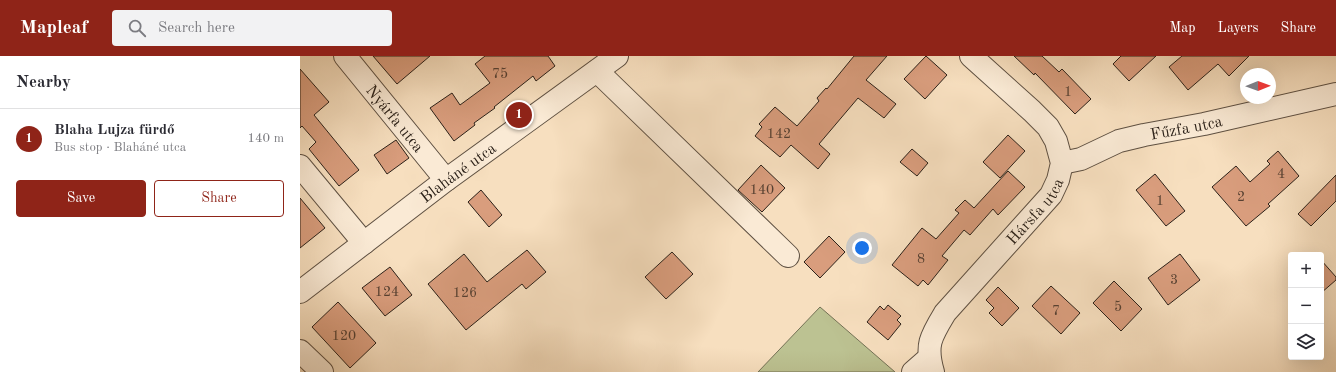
<!DOCTYPE html>
<meta charset="utf-8">
<style>
:root{--surface:#fff;--page:#f2f2f3;--text:#2b2b33;--muted:#7c7c81;--line:#e1e1e2;--accent:#8f2418}
body{margin:0;font-family:"Old Standard TT",serif;background:var(--page);color:var(--text)}
.controls{position:absolute;right:12px;bottom:12px;display:grid;overflow:hidden;border-radius:4px;box-shadow:0 4px 16px #0002}
.controls button{width:36px;height:36px;display:grid;place-items:center;padding:0;border:0;border-bottom:1px solid var(--line);background:var(--surface);color:var(--text);font:20px sans-serif}
.compass{position:absolute;left:940px;top:12px;width:36px;height:36px;border-radius:50%;background:var(--surface);box-shadow:0 4px 16px #0002;rotate:89deg}
.you{position:absolute;left:562px;top:192px;width:14px;height:14px;margin:-10px;border:3px solid #fff;border-radius:50%;background:#1a73e8;box-shadow:0 0 0 6px #1a73e833}
.badge{display:grid;place-items:center;width:26px;height:26px;border-radius:50%;background:var(--accent);color:#fff;font-size:13px;font-weight:700}
.pin{position:absolute;translate:-50% -50%;border:2px solid #fff;box-shadow:0 1px 4px #0006}
.list{margin:0;padding:0;list-style:none}
h2{display:flex;justify-content:space-between;align-items:center;height:52px;margin:0;padding:0 16px;font-size:17px}
h2 small{font-size:13px;font-weight:400;color:var(--muted)}
.list li{display:grid;grid-template-columns:26px 1fr auto;gap:12px;align-items:center;box-sizing:border-box;height:60px;padding:0 16px;border-top:1px solid var(--line)}
.list b{display:block;font-size:15px;white-space:nowrap}
.list p{margin:0;font-size:13px;white-space:nowrap;color:var(--muted)}
.list em{font-size:13px;font-style:normal;color:var(--muted)}
.actions{display:flex;gap:8px;padding:12px 16px}
.actions a{flex:1;padding:9px 0;border:1px solid var(--accent);border-radius:4px;text-align:center;font-size:14px;color:var(--accent)}
.actions .main{background:var(--accent);color:#fff}
.icon{flex:none;width:22px;height:22px;fill:none;stroke:currentColor;stroke-width:2;stroke-linecap:round;stroke-linejoin:round}
.map{position:relative;flex:none;width:1036px;height:316px;overflow:hidden}
header{display:flex;align-items:center;gap:24px;box-sizing:border-box;height:56px;padding:0 20px;background:var(--accent);color:#fff}
header strong{font-size:19px}
nav{display:flex;gap:22px;margin-inline-start:auto;font-size:14px}
.search{width:280px;height:36px;background:var(--page);display:flex;align-items:center;gap:10px;box-sizing:border-box;padding:0 14px;border-radius:4px;color:var(--muted);font-size:15px}
main{display:flex}
aside{flex:1;background:var(--surface)}
.map>svg:first-child{display:block}
.green{fill:#bcc292;stroke:#747256}
.building{fill:#d99d7d;stroke:#2b2119}
.lines{fill:none;stroke-linecap:round;stroke-linejoin:round}
.minor-casing{stroke:#5e5042;stroke-width:24}
.minor{stroke:#faead5;stroke-width:22}
.labels{text-anchor:middle;stroke-width:3;stroke-linejoin:round;paint-order:stroke}
.number-label{font-size:14px;fill:#564032}
.street-label{font-size:16px;fill:#2b2119;stroke:#faead5}
</style>
<header>
<strong>Mapleaf</strong>
<div class="search"><svg class="icon" aria-label="search" viewBox="0 0 24 24"><circle cx="10" cy="10" r="6"/><path d="M15 15l6 6"/></svg>Search here</div>
<nav><a>Map</a><a>Layers</a><a>Share</a></nav>
</header>
<main>
<aside>
<h2>Nearby<small></small></h2>
<ul class="list">
<li><span class="badge">1</span><div><b>Blaha Lujza fürdő</b><p>Bus stop · Blaháné utca</p></div><em>140 m</em></li>
</ul>
<div class="actions"><a class="main">Save</a><a>Share</a></div>
</aside>
<div class="map">
<svg width="1036" height="316" viewBox="0 0 1036 316">
<rect width="100%" height="100%" fill="#f7dfbf"/>
<filter id="stains"><feTurbulence type="fractalNoise" baseFrequency=".005" numOctaves="4"/><feColorMatrix values="0 0 0 0 .2 0 0 0 0 .09 0 0 0 0 .02 0 0 0 .5 -.17"/></filter>
<radialGradient id="worn" r=".72"><stop offset=".6" stop-color="#630" stop-opacity="0"/><stop offset="1" stop-color="#630" stop-opacity=".3"/></radialGradient>
<path class="green" d="M 520,251 L 595,316 L 458,316 Z"/>
<path class="building" d="M 73,0 L 130,0 L 97,28 Z
M 185,0 L 248,0 L 255,10 L 236,25 L 233,20 L 194,51 L 195,52 L 174,67 L 175,69 L 154,85 L 130,52 L 152,37 L 160,49 L 190,27 L 175,8 Z
M 554,0 L 587,0 L 566,24 L 596,48 L 584,62 L 558,42 L 519,88 L 530,98 L 518,113 L 491,89 L 480,101 L 455,80 L 462,71 L 459,68 L 475,51 L 497,70 L 519,45 L 517,42 L 526,32 L 527,33 Z
M 626,0 L 647,19 L 625,43 L 604,23 Z
M 714,0 L 742,0 L 759,16 L 762,13 L 791,43 L 775,58 L 735,17 L 734,19 Z
M 821,0 L 856,0 L 829,25 L 813,8 Z
M 882,0 L 949,0 L 929,20 L 918,8 L 888,34 L 869,11 Z
M 0,13 L 29,46 L 14,59 L 59,114 L 39,130 L 9,93 L 16,86 L 2,70 L 0,72 Z
M 708,79 L 725,95 L 700,122 L 683,106 Z
M 96,84 L 109,102 L 87,118 L 74,99 Z
M 612,93 L 628,107 L 617,120 L 600,106 Z
M 978,95 L 999,120 L 968,148 L 970,150 L 946,170 L 912,131 L 936,110 L 950,126 L 970,108 L 967,105 Z
M 461,109 L 485,132 L 462,156 L 438,134 Z
M 708,115 L 725,131 L 698,159 L 693,153 L 670,179 L 664,174 L 642,200 L 648,204 L 628,229 L 623,224 L 618,230 L 592,209 L 622,172 L 636,183 L 659,157 L 655,154 L 665,144 L 674,152 Z
M 855,118 L 885,155 L 866,170 L 836,134 Z
M 1036,119 L 1036,145 L 1011,170 L 998,158 Z
M 181,134 L 202,159 L 189,171 L 168,146 Z
M 0,142 L 25,172 L 0,192 Z
M 529,180 L 545,196 L 520,222 L 504,206 Z
M 227,194 L 246,216 L 226,233 L 222,228 L 166,274 L 128,228 L 164,198 L 187,226 Z
M 372,196 L 393,218 L 366,243 L 345,221 Z
M 880,198 L 900,224 L 868,249 L 848,222 Z
M 1021,204 L 1036,221 L 1036,224 L 1021,237 Z
M 90,211 L 112,239 L 85,260 L 62,232 Z
M 814,225 L 842,253 L 821,275 L 793,247 Z
M 751,230 L 780,257 L 761,278 L 732,250 Z
M 698,231 L 719,252 L 702,270 L 689,257 L 694,252 L 686,244 Z
M 38,246 L 76,287 L 50,312 L 12,271 Z
M 588,249 L 601,260 L 597,264 L 601,268 L 588,284 L 567,266 L 580,250 L 584,254 Z"/>
<g class="lines">
<g class="minor-casing">
<g id="minor">
<path id="s1" d="M 45,0 L 146,124"/>
<path d="M 297,15 L 488,200"/>
<path id="s2" d="M 762,107 L 781,103 L 819,85 L 844,79 L 904,68 L 1036,38"/>
<path d="M 0,110 L 64,187"/>
<path id="s3" d="M 0,236 L 146,124 L 317,0"/>
<path d="M 0,295 L 22,316"/>
<path d="M 613,316 L 629,302"/>
<path id="s4" d="M 633,316 C 625,289 631,280 645,257 L 751,139 L 758,124 L 762,107 L 756,85 L 748,71 L 732,55 L 671,0"/>
</g>
</g>
<use href="#minor" class="minor"/>
</g>
<g class="labels">
<g class="number-label">
<text x="200" y="22">75</text>
<text x="768" y="40">1</text>
<text x="479" y="82">142</text>
<text x="981" y="122">4</text>
<text x="462" y="138">140</text>
<text x="941" y="145">2</text>
<text x="860" y="149">1</text>
<text x="621" y="207">8</text>
<text x="874" y="228">3</text>
<text x="87" y="240">124</text>
<text x="165" y="241">126</text>
<text x="818" y="255">5</text>
<text x="756" y="259">7</text>
<text x="44" y="284">120</text>
</g>
<g class="street-label">
<text dy="6" stroke="none"><textPath href="#s1" startOffset="80">Nyárfa utca</textPath></text>
<text dy="6" stroke="none"><textPath href="#s2" startOffset="130">Fűzfa utca</textPath></text>
<text dy="6" stroke="none"><textPath href="#s3" startOffset="198">Blaháné utca</textPath></text>
<text dy="6" stroke="none"><textPath href="#s4" startOffset="199">Hársfa utca</textPath></text>
</g>
</g>
<rect width="100%" height="100%" filter="url(#stains)"/>
<rect width="100%" height="100%" fill="url(#worn)"/>
</svg>
<div class="controls">
<button>+</button>
<button>−</button>
<button><svg class="icon" aria-label="layers" viewBox="0 0 24 24"><path d="M12 4l9 5-9 5-9-5zM3 14l9 5 9-5"/></svg></button>
</div>
<svg class="compass" viewBox="-18 -18 36 36"><path d="M0-13l5 13h-10z" fill="#e53935"/><path d="M0 13l5-13h-10z" fill="#7c7c81"/></svg>
<div class="you"></div>
<div class="pin badge" style="left:219px;top:59px">1</div>
</div>
</main>
